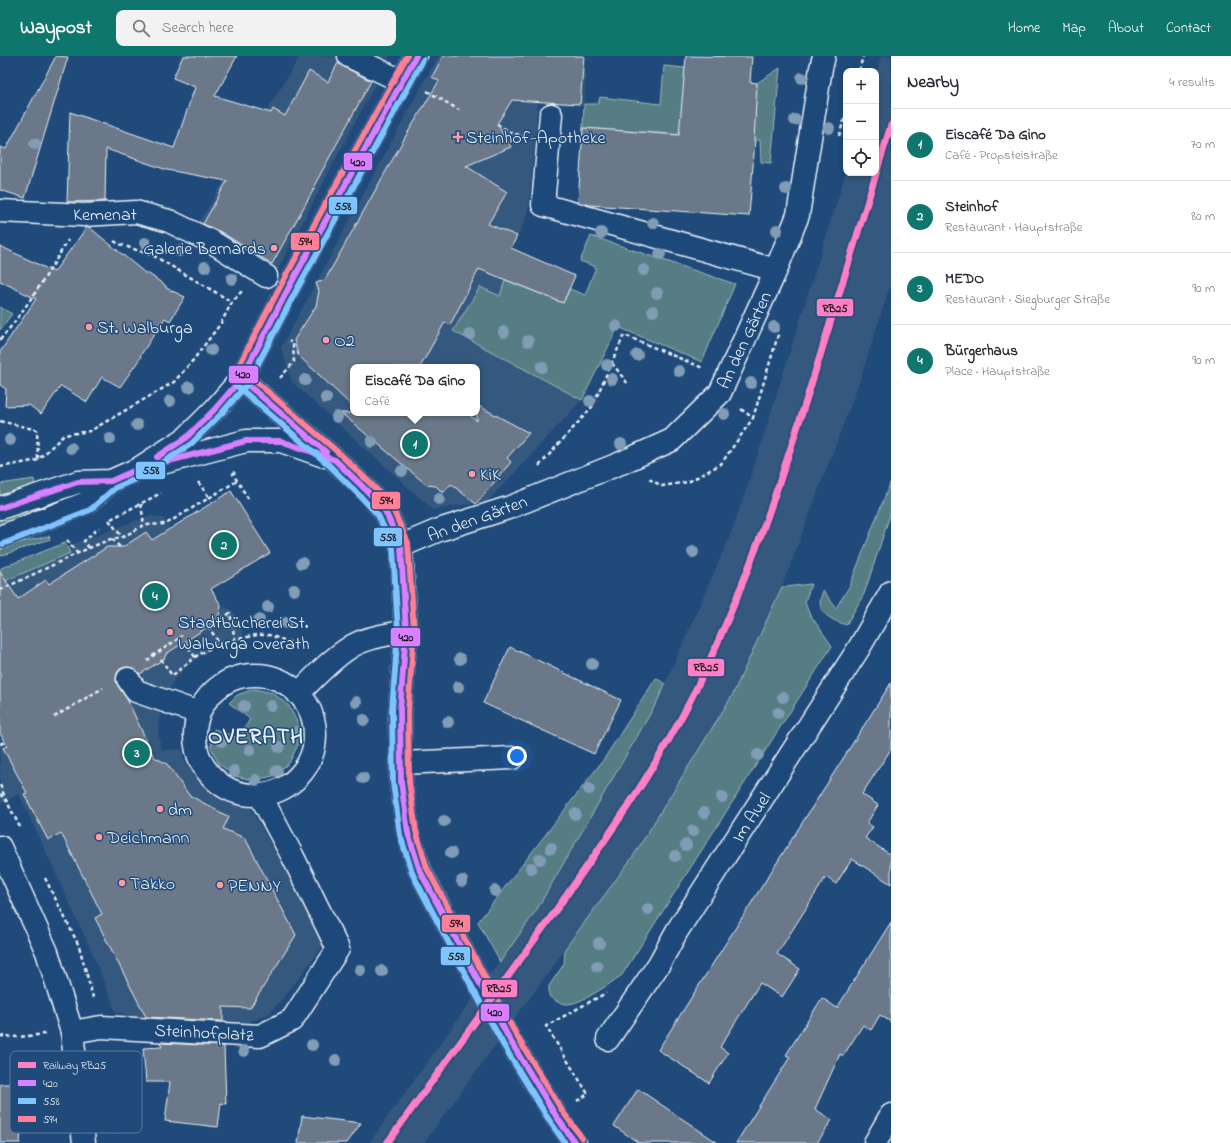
<!DOCTYPE html>
<meta charset="utf-8">
<style>
:root{--surface:#fff;--page:#f2f2f3;--text:#2b2b33;--muted:#7c7c81;--line:#e1e1e2;--accent:#0f766e}
body{margin:0;font-family:"Indie Flower",sans-serif;background:var(--page);color:var(--text)}
.controls{position:absolute;right:12px;top:12px;display:grid;overflow:hidden;border-radius:8px;box-shadow:0 2px 6px #0003}
.controls button{width:36px;height:36px;display:grid;place-items:center;padding:0;border:0;border-bottom:1px solid var(--line);background:var(--surface);color:var(--text);font:20px sans-serif}
.you{position:absolute;left:517px;top:700px;width:14px;height:14px;margin:-10px;border:3px solid #fff;border-radius:50%;background:#1a73e8;box-shadow:0 0 0 6px #1a73e833}
.badge{display:grid;place-items:center;width:26px;height:26px;border-radius:50%;background:var(--accent);color:#fff;font-size:13px;font-weight:700}
.pin{position:absolute;translate:-50% -50%;border:2px solid #fff;box-shadow:0 1px 4px #0006}
.popup{position:absolute;left:350px;top:308px;width:130px;height:52px;box-sizing:border-box;display:grid;place-content:center;border-radius:8px;background:var(--surface);filter:drop-shadow(0 1px 3px #0005);font-size:13px;white-space:nowrap;color:var(--muted)}
.popup b{font-size:15px;color:var(--text)}
.popup::after{content:'';position:absolute;left:50%;top:100%;margin-left:-8px;border:8px solid transparent;border-top-color:var(--surface)}
.list{margin:0;padding:0;list-style:none}
h2{display:flex;justify-content:space-between;align-items:center;height:52px;margin:0;padding:0 16px;font-size:17px}
h2 small{font-size:13px;font-weight:400;color:var(--muted)}
.list li{display:grid;grid-template-columns:26px 1fr auto;gap:12px;align-items:center;box-sizing:border-box;height:72px;padding:0 16px;border-top:1px solid var(--line)}
.list b{display:block;font-size:15px;white-space:nowrap}
.list p{margin:0;font-size:13px;white-space:nowrap;color:var(--muted)}
.list em{font-size:13px;font-style:normal;color:var(--muted)}
.icon{flex:none;width:22px;height:22px;fill:none;stroke:currentColor;stroke-width:2;stroke-linecap:round;stroke-linejoin:round}
.map{position:relative;flex:none;width:891px;height:1087px;overflow:hidden}
header{display:flex;align-items:center;gap:24px;box-sizing:border-box;height:56px;padding:0 20px;background:var(--accent);color:#fff}
header strong{font-size:19px}
nav{display:flex;gap:22px;margin-inline-start:auto;font-size:14px}
.search{width:280px;height:36px;background:var(--page);display:flex;align-items:center;gap:10px;box-sizing:border-box;padding:0 14px;border-radius:8px;color:var(--muted);font-size:15px}
main{display:flex}
aside{flex:1;background:var(--surface)}
.map>svg:first-child{display:block}
.built{fill:#36587e;fill-rule:evenodd}
.green{fill:#577d83;stroke:#a0b7be}
.building{fill:#6b7889;stroke:#e8f1f8}
.lines{fill:none;stroke-linecap:round;stroke-linejoin:round}
.minor-casing{stroke:#e8f1f8;stroke-width:25}
.major-casing{stroke:#e8f1f8;stroke-width:25}
.path{stroke:#e8f1f8;stroke-width:2.5;stroke-dasharray:4 3;stroke-linecap:butt}
.minor{stroke:#1f4a7a;stroke-width:22}
.major{stroke:#1f4a7a;stroke-width:22}
.bus-1-casing{stroke:#1f4a7a;stroke-width:9}
.bus-2-casing{stroke:#1f4a7a;stroke-width:9}
.bus-3-casing{stroke:#1f4a7a;stroke-width:9}
.bus-1{stroke:#d880ff;stroke-width:6}
.bus-2{stroke:#80c4ff;stroke-width:6}
.bus-3{stroke:#ff8098;stroke-width:6}
.rail-1-casing{stroke:#1f4a7a;stroke-width:10}
.rail-1{stroke:#ff80c5;stroke-width:7}
.tree{fill:#819cb5}
.poi-dot{fill:#ff9aa2;stroke:#1f4a7a;stroke-width:1.5}
.labels{text-anchor:middle;stroke-width:3;stroke-linejoin:round;paint-order:stroke}
.poi-label{font-size:18px;fill:#e8f1f8;stroke:#1f4a7a;text-anchor:start}
.street-label{font-size:18px;fill:#e8f1f8;stroke:#1f4a7a}
.district-label{font-size:22px;font-weight:bold;letter-spacing:1px;fill:#e8f1f8;stroke:#1f4a7a}
.key{fill:#1f4a7a;stroke:#5b7ca0;stroke-width:1}
.key-label{font-size:11px;fill:#e8f1f8}
.line-badge{stroke:#1f4a7a;stroke-width:1.5}
.pale-badge-label{font-size:11px;text-anchor:middle;font-weight:bold;fill:#111}
</style>
<header>
<strong>Waypost</strong>
<div class="search"><svg class="icon" aria-label="search" viewBox="0 0 24 24"><circle cx="10" cy="10" r="6"/><path d="M15 15l6 6"/></svg>Search here</div>
<nav><a>Home</a><a>Map</a><a>About</a><a>Contact</a></nav>
</header>
<main>
<div class="map">
<svg width="891" height="1087" viewBox="0 0 891 1087">
<rect width="100%" height="100%" fill="#1f4a7a"/>
<filter id="ink" filterUnits="userSpaceOnUse"><feTurbulence type="fractalNoise" baseFrequency=".025" numOctaves="2"/><feDisplacementMap in="SourceGraphic" scale="8" xChannelSelector="R" yChannelSelector="G"/><feConvolveMatrix kernelMatrix="1 2 1 2 8 2 1 2 1" color-interpolation-filters="sRGB"/></filter>
<g filter="url(#ink)">
<path class="built" d="M 300,0 L 390,0 L 276,217 L 196,171 Z
M 439,0 L 540,0 L 540,2 L 586,17 L 584,50 L 538,47 L 529,149 L 524,167 L 498,221 L 505,224 L 500,240 L 480,231 L 453,275 L 582,344 L 488,445 L 433,454 L 292,326 L 281,292 L 428,18 ZM 353,311 L 477,311 L 477,357 L 353,357 Z
M 881,0 L 891,0 L 891,227 L 860,324 L 782,531 L 732,639 L 680,728 L 634,799 L 424,1087 L 369,1087 L 537,853 L 657,646 L 732,475 L 758,398 L 846,116 L 876,117 L 876,19 Z
M 152,460 L 163,462 L 221,549 L 231,554 L 241,564 L 243,583 L 235,585 L 213,592 L 197,602 L 175,622 L 169,634 L 191,645 L 160,655 L 158,676 L 161,694 L 182,693 L 183,702 L 188,710 L 196,722 L 206,733 L 214,739 L 223,743 L 237,749 L 251,752 L 325,887 L 293,930 L 270,957 L 249,966 L 137,962 L 116,956 L 90,892 L 19,738 L 0,748 L 0,519 L 78,486 L 101,478 L 134,465 Z"/>
<path class="green" d="M 664,10 L 685,12 L 755,60 L 757,27 L 780,12 L 771,107 L 761,106 L 760,84 L 583,72 L 584,48 L 598,48 L 600,41 L 661,48 Z
M 591,180 L 735,228 L 702,306 L 618,271 L 582,344 L 453,275 L 480,231 L 500,240 L 505,224 L 563,247 L 570,233 L 585,239 L 596,211 L 580,205 Z
M 0,251 L 12,258 L 0,274 Z
M 34,423 L 35,429 L 0,439 L 0,428 Z
M 891,425 L 891,456 L 864,538 L 846,569 C 835,565 821,560 820,547 C 820,543 822,538 823,534 L 836,552 L 849,531 Z
M 81,431 L 83,438 L 0,469 L 0,460 Z
M 49,480 L 50,483 L 0,500 L 0,491 Z
M 65,487 L 70,497 L 5,525 L 0,519 L 1,512 Z
M 811,528 L 805,546 L 809,557 L 832,590 L 622,919 C 611,927 580,949 566,948 C 560,948 553,944 549,940 L 549,930 L 564,908 L 565,893 L 634,799 L 732,640 L 782,531 L 786,531 Z
M 656,622 L 665,628 L 657,646 L 537,853 L 500,906 L 478,866 L 604,703 Z
M 254,633 L 273,637 L 289,650 L 298,668 L 298,689 L 289,707 L 273,720 L 254,724 L 234,720 L 218,707 L 211,691 L 214,673 L 239,682 L 250,663 L 229,647 L 237,639 Z"/>
<path class="building" d="M 56,0 L 68,1 L 25,142 L 0,134 L 0,91 L 6,93 Z
M 183,0 L 237,0 L 215,40 L 271,57 L 273,53 L 285,60 L 309,15 L 328,26 L 338,7 L 344,11 L 371,25 L 314,130 L 315,131 L 272,208 L 221,176 L 203,168 L 227,125 L 167,114 L 106,93 L 105,145 L 67,146 L 70,56 L 174,92 L 195,31 L 173,22 Z
M 443,0 L 584,0 L 580,48 L 512,44 L 497,68 L 511,91 L 466,110 L 507,136 L 488,168 L 517,180 L 511,192 L 575,220 L 563,247 L 479,213 L 450,269 L 445,266 L 420,311 L 353,311 L 353,351 L 298,299 L 294,284 L 316,250 L 319,235 L 316,227 L 325,224 L 404,83 L 439,25 L 432,21 Z
M 686,0 L 752,1 L 750,26 L 757,27 L 754,85 L 755,85 L 749,160 L 590,149 L 578,146 L 583,72 L 679,79 Z
M 87,171 L 89,171 L 145,217 L 149,218 L 166,230 L 166,232 L 185,241 L 170,265 L 165,262 L 140,300 L 141,301 L 120,331 L 102,321 L 87,346 L 61,330 L 41,358 L 29,349 L 5,350 L 6,333 L 0,329 L 0,296 L 36,243 L 0,225 L 0,190 L 54,216 Z
M 477,349 L 529,377 L 507,402 L 511,406 L 476,448 L 451,428 L 443,437 L 436,430 L 427,429 L 341,357 L 467,357 L 477,365 Z
M 231,435 L 270,497 L 211,533 L 221,549 L 218,564 L 166,598 L 164,603 L 140,618 L 133,612 L 127,611 L 121,612 L 117,617 L 116,624 L 118,630 L 127,643 L 154,701 L 167,708 L 189,739 L 229,761 L 223,773 L 245,782 L 296,879 L 250,952 L 223,951 L 223,965 L 146,961 L 95,862 L 102,858 L 61,777 L 48,784 L 24,738 L 27,737 L 3,692 L 7,690 L 0,677 L 0,516 L 18,543 L 46,524 L 49,528 L 107,491 L 123,491 L 146,476 L 152,484 Z
M 510,591 L 621,644 L 594,698 L 483,647 Z
M 891,627 L 891,693 L 862,738 L 878,749 L 867,767 L 873,771 L 865,782 L 891,799 L 891,828 L 852,803 L 836,828 L 826,821 L 777,898 L 800,913 L 782,941 L 760,927 L 720,991 L 728,997 L 709,1027 L 658,994 Z
M 891,866 L 891,966 L 880,959 L 871,974 L 863,969 L 843,1000 L 840,998 L 815,1053 L 832,1064 L 817,1087 L 736,1087 L 790,1001 L 786,999 L 822,942 L 837,952 Z
M 160,987 L 224,990 L 226,1048 L 221,1047 L 218,1071 L 165,1065 L 170,1026 L 146,1026 L 143,992 L 162,991 Z
M 0,1028 L 22,1028 L 23,1052 L 20,1087 L 0,1087 Z
M 638,1033 L 718,1087 L 639,1087 L 614,1070 Z
M 302,1060 L 361,1067 L 347,1087 L 298,1087 Z"/>
<g class="lines">
<g class="minor-casing">
<path id="minor" d="M 349,0 L 401,25
M 551,59 L 543,149 L 776,214
M 0,155 L 84,159 L 136,156 L 169,165 L 214,187 L 266,220
M 241,323 L 335,404 L 367,435 L 385,455 L 401,490 L 406,575 L 400,655 L 401,726 L 408,777 L 420,815 L 480,929 L 511,986 L 556,1060 L 575,1087
M 143,412 L 246,385 L 281,385 L 324,400
M 401,490 L 439,474 L 508,452 L 621,407 L 672,384 L 720,337 L 776,214 L 798,159 L 821,12 L 824,0
M195 679a60 60 0 1 1 120 0a60 60 0 1 1-120 0Z
M 128,623 L 136,635 L 199,657
M 298,638 C 314,622 330,604 349,592 C 365,581 388,579 406,575
M 402,707 L 512,702
M 72,976 L 101,971 L 260,980 L 292,964 L 338,893 L 293,801 L 260,739
M 608,983 L 659,908 L 677,875 L 859,592 L 891,536
M 875,1087 L 891,1059"/>
</g>
<g class="major-casing">
<path id="major" d="M 0,452 L 78,426 L 111,425
M 0,481 L 86,447 L 111,425 L 138,413 L 186,382 L 216,352 L 241,323 L 288,233 L 416,0
M 0,791 L 47,896 L 72,976 L 84,1087"/>
</g>
<path class="path" d="M 859,15 L 863,0
M 427,35 L 459,54
M 497,68 L 513,78 L 523,79
M 839,80 L 846,57
M 114,185 L 119,188 L 154,200 L 232,246
M 0,284 C 26,253 47,219 68,184
M 612,307 L 628,328
M 280,322 L 294,306 L 293,288 L 289,285
M 741,353 L 753,362 L 779,276
M 0,365 L 37,374 L 38,404
M 539,410 L 592,351 L 624,279 L 703,312
M 0,411 L 38,404 L 64,379 L 90,375 L 174,326 L 194,303 L 221,267 L 232,246 L 242,235
M 235,416 L 233,418 L 249,444
M 649,423 L 662,430 L 688,426 L 721,408 L 753,362
M 198,426 L 209,441
M 141,448 L 144,469
M 111,463 L 161,437
M 109,464 L 122,481
M 112,483 L 120,491
M 67,484 L 77,497
M 89,492 L 84,485 L 99,472
M 0,534 L 89,492 L 111,483 L 123,481 L 144,469 L 166,468 L 237,425
M 215,566 L 217,566 L 230,557 L 235,584
M 208,570 L 219,587
M 185,586 L 195,601
M 161,603 L 171,618
M 147,605 L 154,599 L 181,581 L 181,579
M 173,619 L 195,601 L 219,587 L 257,579 L 269,579 L 298,589
M 54,661 L 103,632
M 0,688 L 5,686
M 0,729 L 5,741
M 0,738 L 6,744 L 21,773
M 45,822 L 79,890 L 94,945
M 0,980 L 19,981 L 45,978
M 105,997 L 113,1040 L 112,1080
M 577,1045 L 588,1038 L 546,970 L 606,937"/>
<use href="#minor" class="minor"/>
<use href="#major" class="major"/>
<g class="bus-1-casing">
<path id="bus-1" d="M 241,323 L 326,396
M 157,401 L 186,382 L 216,352 L 241,323 L 288,233 L 416,0
M 0,452 L 78,426 L 111,425 L 138,413 L 246,385 L 281,385 L 335,404 L 367,435 L 385,455 L 401,490 L 406,575 L 400,655 L 401,726 L 408,777 L 420,815 L 511,986 L 556,1060 L 575,1087"/>
</g>
<g class="bus-2-casing">
<path id="bus-2" d="M 236,329 L 330,410 L 361,441 L 378,459 L 393,492 L 398,575 L 392,654 L 393,726 L 400,779 L 413,819 L 473,933 L 504,990 L 549,1064 L 565,1087
M 3,488 L 90,454 L 115,432 L 142,420 L 191,388 L 222,357 L 248,327 L 295,237 L 423,4"/>
</g>
<g class="bus-3-casing">
<path id="bus-3" d="M 246,317 L 340,398 L 373,430 L 392,451 L 408,487 L 414,575 L 408,655 L 409,725 L 416,775 L 427,812 L 487,925 L 518,982 L 563,1056 L 582,1082
M 234,319 L 281,229 L 407,0"/>
</g>
<use href="#bus-1" class="bus-1"/>
<use href="#bus-2" class="bus-2"/>
<use href="#bus-3" class="bus-3"/>
<g class="rail-1-casing">
<path id="rail-1" d="M 387,1087 C 444,1009 500,932 556,854 C 604,786 652,719 690,645 C 746,534 783,419 820,300 C 844,223 867,146 891,69"/>
</g>
<use href="#rail-1" class="rail-1"/>
</g>
<g class="tree">
<circle cx="802" cy="22" r="6"/>
<circle cx="795" cy="64" r="6"/>
<circle cx="829" cy="72" r="6"/>
<circle cx="35" cy="88" r="6"/>
<circle cx="786" cy="133" r="6"/>
<circle cx="653" cy="167" r="6"/>
<circle cx="777" cy="174" r="6"/>
<circle cx="601" cy="177" r="6"/>
<circle cx="145" cy="187" r="6"/>
<circle cx="179" cy="195" r="6"/>
<circle cx="660" cy="198" r="6"/>
<circle cx="205" cy="211" r="6"/>
<circle cx="644" cy="214" r="6"/>
<circle cx="232" cy="223" r="6"/>
<circle cx="657" cy="237" r="6"/>
<circle cx="653" cy="255" r="6"/>
<circle cx="616" cy="270" r="6"/>
<circle cx="774" cy="271" r="6"/>
<circle cx="504" cy="276" r="6"/>
<circle cx="470" cy="278" r="6"/>
<circle cx="528" cy="285" r="6"/>
<circle cx="211" cy="294" r="6"/>
<circle cx="637" cy="299" r="6"/>
<circle cx="607" cy="309" r="6"/>
<circle cx="542" cy="311" r="6"/>
<circle cx="679" cy="315" r="6"/>
<circle cx="612" cy="323" r="6"/>
<circle cx="305" cy="324" r="6"/>
<circle cx="751" cy="327" r="6"/>
<circle cx="189" cy="331" r="6"/>
<circle cx="326" cy="342" r="6"/>
<circle cx="170" cy="345" r="6"/>
<circle cx="590" cy="345" r="6"/>
<circle cx="724" cy="358" r="6"/>
<circle cx="337" cy="361" r="6"/>
<circle cx="137" cy="369" r="6"/>
<circle cx="110" cy="383" r="6"/>
<circle cx="10" cy="384" r="6"/>
<circle cx="372" cy="386" r="6"/>
<circle cx="621" cy="388" r="6"/>
<circle cx="71" cy="392" r="6"/>
<circle cx="402" cy="415" r="6"/>
<circle cx="439" cy="443" r="6"/>
<circle cx="693" cy="496" r="6"/>
<circle cx="302" cy="507" r="6"/>
<circle cx="294" cy="534" r="6"/>
<circle cx="268" cy="551" r="6"/>
<circle cx="259" cy="564" r="6"/>
<circle cx="286" cy="567" r="6"/>
<circle cx="460" cy="603" r="6"/>
<circle cx="592" cy="608" r="6"/>
<circle cx="458" cy="631" r="6"/>
<circle cx="783" cy="641" r="6"/>
<circle cx="356" cy="646" r="6"/>
<circle cx="244" cy="650" r="6"/>
<circle cx="271" cy="650" r="6"/>
<circle cx="778" cy="657" r="6"/>
<circle cx="364" cy="664" r="6"/>
<circle cx="448" cy="666" r="6"/>
<circle cx="297" cy="676" r="6"/>
<circle cx="222" cy="685" r="6"/>
<circle cx="279" cy="691" r="6"/>
<circle cx="250" cy="694" r="6"/>
<circle cx="758" cy="699" r="6"/>
<circle cx="234" cy="715" r="6"/>
<circle cx="277" cy="715" r="6"/>
<circle cx="363" cy="722" r="6"/>
<circle cx="256" cy="724" r="6"/>
<circle cx="589" cy="733" r="6"/>
<circle cx="722" cy="741" r="6"/>
<circle cx="704" cy="757" r="6"/>
<circle cx="575" cy="758" r="6"/>
<circle cx="444" cy="765" r="6"/>
<circle cx="693" cy="775" r="6"/>
<circle cx="686" cy="789" r="6"/>
<circle cx="551" cy="792" r="6"/>
<circle cx="451" cy="797" r="6"/>
<circle cx="675" cy="800" r="6"/>
<circle cx="540" cy="803" r="6"/>
<circle cx="531" cy="812" r="6"/>
<circle cx="462" cy="825" r="6"/>
<circle cx="495" cy="835" r="6"/>
<circle cx="648" cy="853" r="6"/>
<circle cx="599" cy="887" r="6"/>
<circle cx="597" cy="910" r="6"/>
<circle cx="360" cy="914" r="6"/>
<circle cx="382" cy="915" r="6"/>
<circle cx="312" cy="989" r="6"/>
<circle cx="244" cy="995" r="6"/>
<circle cx="336" cy="1004" r="6"/>
</g>
</g>
<g class="poi-dot">
<path d="M456 75h4v4h4v4h-4v4h-4v-4h-4v-4h4z"/>
<circle cx="274" cy="192" r="4"/>
<circle cx="89" cy="271" r="4"/>
<circle cx="326" cy="284" r="4"/>
<circle cx="472" cy="418" r="4"/>
<circle cx="170" cy="576" r="4"/>
<circle cx="160" cy="753" r="4"/>
<circle cx="99" cy="781" r="4"/>
<circle cx="122" cy="827" r="4"/>
<circle cx="220" cy="829" r="4"/>
</g>
<g class="labels">
<g class="poi-label">
<text x="466" y="87">Steinhof-Apotheke</text>
<text x="266" y="198" text-anchor="end">Galerie Bernards</text>
<text x="97" y="277">St. Walburga</text>
<text x="334" y="290">O2</text>
<text x="480" y="424">KiK</text>
<text x="178" y="572">Stadtbücherei St.<tspan x="178" dy="21">Walburga Overath</tspan></text>
<text x="168" y="759">dm</text>
<text x="107" y="787">Deichmann</text>
<text x="130" y="833">Takko</text>
<text x="228" y="835">PENNY</text>
</g>
<g class="street-label">
<text x="105" y="164">Kemenat</text>
<text transform="translate(744 284) rotate(-65)" y="6">An den Gärten</text>
<text transform="translate(477 462) rotate(-20)" y="6">An den Gärten</text>
<text transform="translate(751 761) rotate(-57)" y="6">Im Auel</text>
<text transform="translate(204 976) rotate(3)" y="6">Steinhofplatz</text>
</g>
<g class="district-label">
<text x="256" y="687">OVERATH</text>
</g>
</g>
<rect x="10" y="995" width="132" height="82" rx="6" class="key"/>
<rect x="18" y="1006" width="18" height="6" fill="#ff80c5"/>
<rect x="18" y="1024" width="18" height="6" fill="#d880ff"/>
<rect x="18" y="1042" width="18" height="6" fill="#80c4ff"/>
<rect x="18" y="1060" width="18" height="6" fill="#ff8098"/>
<g class="key-label">
<text x="43" y="1013">Railway RB25</text>
<text x="43" y="1031">420</text>
<text x="43" y="1049">558</text>
<text x="43" y="1067">594</text>
</g>
<g class="line-badge">
<rect x="343" y="96" width="30" height="19" rx="4" fill="#d880ff"/>
<rect x="328" y="140" width="30" height="19" rx="4" fill="#80c4ff"/>
<rect x="290" y="176" width="30" height="19" rx="4" fill="#ff8098"/>
<rect x="816" y="242" width="38" height="19" rx="4" fill="#ff80c5"/>
<rect x="228" y="309" width="31" height="19" rx="4" fill="#d880ff"/>
<rect x="135" y="405" width="31" height="19" rx="4" fill="#80c4ff"/>
<rect x="371" y="435" width="30" height="19" rx="4" fill="#ff8098"/>
<rect x="373" y="471" width="30" height="20" rx="4" fill="#80c4ff"/>
<rect x="390" y="571" width="31" height="20" rx="4" fill="#d880ff"/>
<rect x="687" y="602" width="38" height="19" rx="4" fill="#ff80c5"/>
<rect x="441" y="858" width="30" height="19" rx="4" fill="#ff8098"/>
<rect x="440" y="890" width="31" height="20" rx="4" fill="#80c4ff"/>
<rect x="481" y="923" width="37" height="19" rx="4" fill="#ff80c5"/>
<rect x="480" y="947" width="30" height="19" rx="4" fill="#d880ff"/>
</g>
<g class="pale-badge-label">
<text x="358" y="110">420</text>
<text x="343" y="154">558</text>
<text x="305" y="189">594</text>
<text x="835" y="256">RB25</text>
<text x="243" y="322">420</text>
<text x="151" y="418">558</text>
<text x="386" y="448">594</text>
<text x="388" y="485">558</text>
<text x="406" y="585">420</text>
<text x="706" y="615">RB25</text>
<text x="456" y="871">594</text>
<text x="456" y="904">558</text>
<text x="499" y="936">RB25</text>
<text x="495" y="960">420</text>
</g>
</svg>
<div class="controls">
<button>+</button>
<button>−</button>
<button><svg class="icon" aria-label="locate" viewBox="0 0 24 24"><circle cx="12" cy="12" r="6"/><path d="M12 2v4M12 18v4M2 12h4M18 12h4"/></svg></button>
</div>
<div class="you"></div>
<div class="pin badge" style="left:415px;top:388px">1</div>
<div class="popup"><b>Eiscafé Da Gino</b>Café</div>
<div class="pin badge" style="left:224px;top:489px">2</div>
<div class="pin badge" style="left:137px;top:697px">3</div>
<div class="pin badge" style="left:155px;top:540px">4</div>
</div>
<aside>
<h2>Nearby<small>4 results</small></h2>
<ul class="list">
<li><span class="badge">1</span><div><b>Eiscafé Da Gino</b><p>Café · Propsteistraße</p></div><em>70 m</em></li>
<li><span class="badge">2</span><div><b>Steinhof</b><p>Restaurant · Hauptstraße</p></div><em>80 m</em></li>
<li><span class="badge">3</span><div><b>MEDO</b><p>Restaurant · Siegburger Straße</p></div><em>90 m</em></li>
<li><span class="badge">4</span><div><b>Bürgerhaus</b><p>Place · Hauptstraße</p></div><em>90 m</em></li>
</ul>
</aside>
</main>
